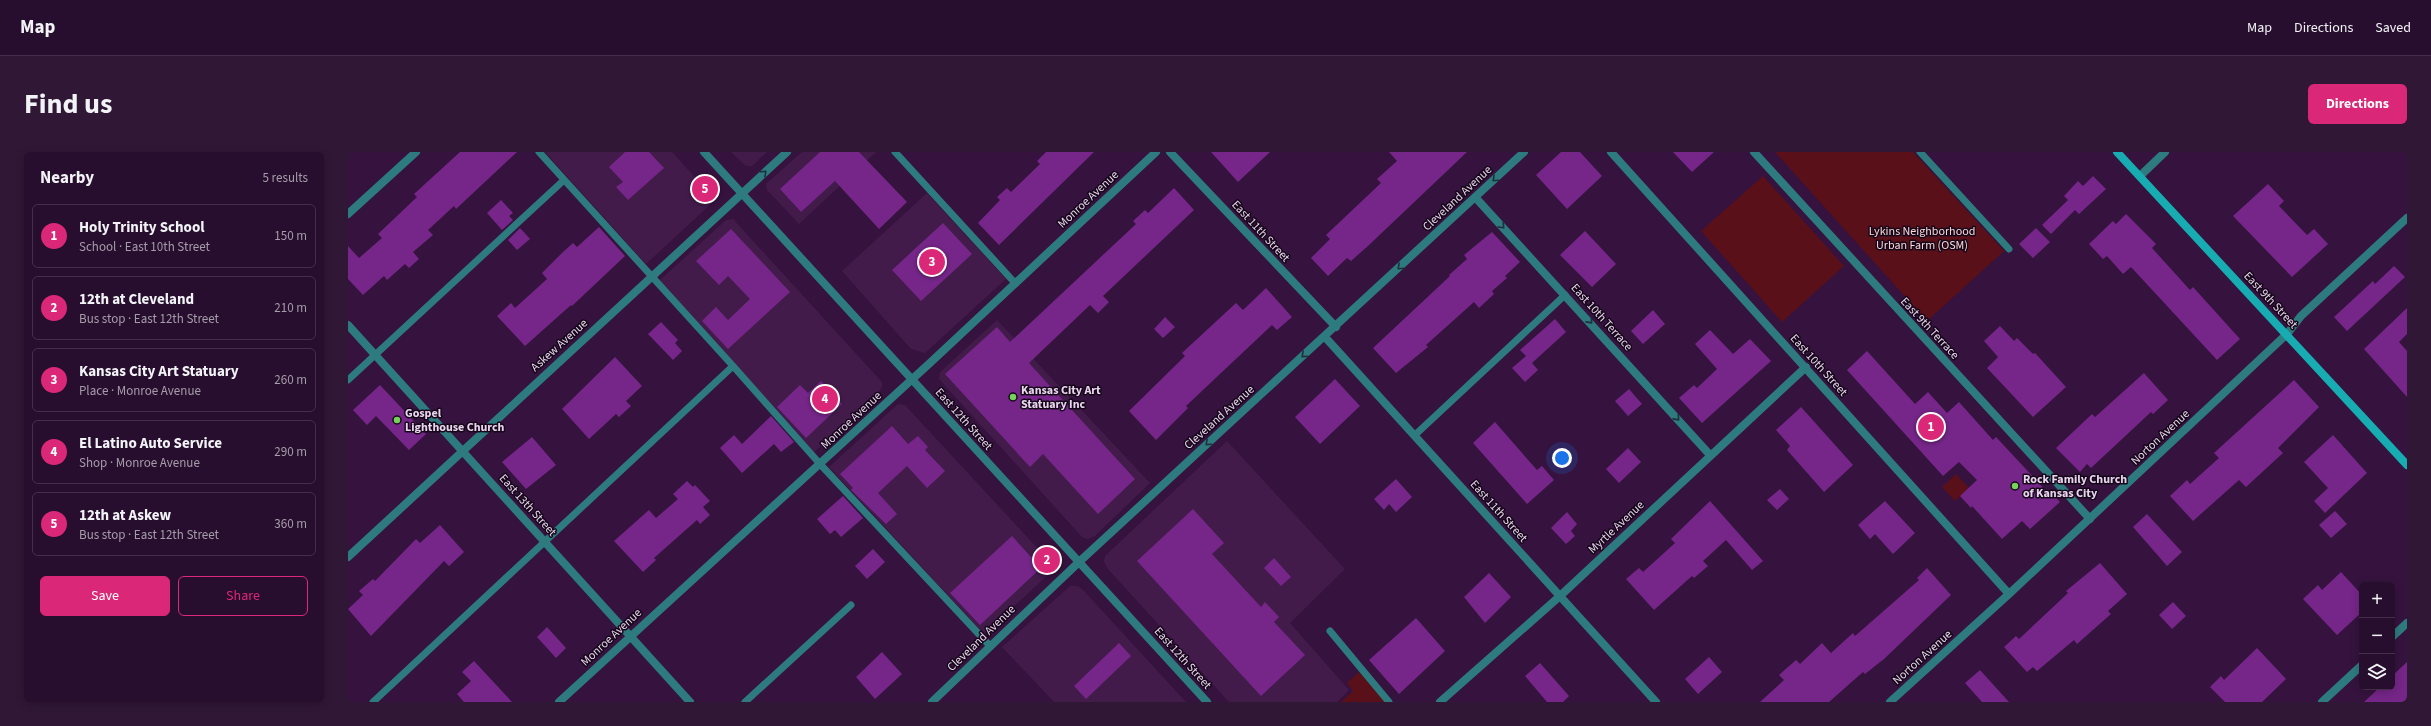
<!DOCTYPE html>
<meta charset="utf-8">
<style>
:root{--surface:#280e2e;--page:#301736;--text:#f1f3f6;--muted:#a59caa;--line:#442e4a;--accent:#db2777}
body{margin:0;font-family:"Source Sans 3",sans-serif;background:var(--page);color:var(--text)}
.controls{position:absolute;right:12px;bottom:12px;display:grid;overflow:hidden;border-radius:6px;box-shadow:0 2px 10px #0003}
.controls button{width:36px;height:36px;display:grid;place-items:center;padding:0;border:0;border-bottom:1px solid var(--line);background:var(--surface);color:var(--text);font:20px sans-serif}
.you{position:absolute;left:1214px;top:306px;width:14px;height:14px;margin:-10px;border:3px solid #fff;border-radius:50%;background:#1a73e8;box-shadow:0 0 0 6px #1a73e833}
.badge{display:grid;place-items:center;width:26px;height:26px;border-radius:50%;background:var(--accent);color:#fff;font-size:13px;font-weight:700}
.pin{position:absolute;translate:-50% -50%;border:2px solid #fff;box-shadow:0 1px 4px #0006}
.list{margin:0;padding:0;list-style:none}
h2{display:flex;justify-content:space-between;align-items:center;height:52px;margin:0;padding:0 16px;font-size:17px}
h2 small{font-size:13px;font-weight:400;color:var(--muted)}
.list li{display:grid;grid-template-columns:26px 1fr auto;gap:12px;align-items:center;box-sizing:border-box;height:64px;margin:0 8px 8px;padding:0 8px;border:1px solid var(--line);border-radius:6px}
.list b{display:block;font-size:15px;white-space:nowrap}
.list p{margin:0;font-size:13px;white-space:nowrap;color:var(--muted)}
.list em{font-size:13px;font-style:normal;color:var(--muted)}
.actions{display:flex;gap:8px;padding:12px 16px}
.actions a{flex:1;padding:9px 0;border:1px solid var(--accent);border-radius:6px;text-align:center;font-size:14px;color:var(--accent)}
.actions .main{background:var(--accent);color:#fff}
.icon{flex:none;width:22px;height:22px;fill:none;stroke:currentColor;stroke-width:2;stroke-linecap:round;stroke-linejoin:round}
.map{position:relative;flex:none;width:2059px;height:550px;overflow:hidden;border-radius:6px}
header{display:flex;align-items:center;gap:24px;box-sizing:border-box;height:56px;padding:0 20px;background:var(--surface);border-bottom:1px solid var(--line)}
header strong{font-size:19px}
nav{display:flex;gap:22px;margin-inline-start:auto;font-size:14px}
.intro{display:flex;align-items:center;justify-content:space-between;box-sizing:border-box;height:96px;padding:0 24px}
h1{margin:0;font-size:28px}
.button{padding:10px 18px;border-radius:6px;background:var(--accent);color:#fff;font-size:14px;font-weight:700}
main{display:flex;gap:24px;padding:0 24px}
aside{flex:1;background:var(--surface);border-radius:6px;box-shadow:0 2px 10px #0003}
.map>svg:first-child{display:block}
.built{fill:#421b4b}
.green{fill:#591019}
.building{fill:#752688}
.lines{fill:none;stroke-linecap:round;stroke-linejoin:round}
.service{stroke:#2e7b7f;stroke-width:7}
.minor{stroke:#2e7b7f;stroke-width:8}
.tertiary{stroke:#2e7b7f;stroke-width:8}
.secondary{stroke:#17acb2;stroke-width:8}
.oneway{stroke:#1e303d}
.poi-dot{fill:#75d25b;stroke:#150719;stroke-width:1.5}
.labels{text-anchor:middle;stroke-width:3;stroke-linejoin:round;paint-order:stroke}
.street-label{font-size:12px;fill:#ead5ef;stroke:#150719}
.park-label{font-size:12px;fill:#fad8d7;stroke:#150719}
.poi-label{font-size:12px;font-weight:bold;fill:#ead5ef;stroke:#150719;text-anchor:start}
</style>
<header>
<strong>Map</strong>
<nav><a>Map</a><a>Directions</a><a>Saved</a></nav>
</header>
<div class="intro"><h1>Find us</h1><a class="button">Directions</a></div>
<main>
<aside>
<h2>Nearby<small>5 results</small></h2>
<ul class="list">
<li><span class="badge">1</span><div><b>Holy Trinity School</b><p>School · East 10th Street</p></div><em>150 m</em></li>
<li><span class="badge">2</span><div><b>12th at Cleveland</b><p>Bus stop · East 12th Street</p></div><em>210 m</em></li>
<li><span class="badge">3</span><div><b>Kansas City Art Statuary</b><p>Place · Monroe Avenue</p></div><em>260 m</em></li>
<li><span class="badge">4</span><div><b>El Latino Auto Service</b><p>Shop · Monroe Avenue</p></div><em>290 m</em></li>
<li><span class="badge">5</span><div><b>12th at Askew</b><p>Bus stop · East 12th Street</p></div><em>360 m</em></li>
</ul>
<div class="actions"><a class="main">Save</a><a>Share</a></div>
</aside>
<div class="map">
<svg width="2059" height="550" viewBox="0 0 2059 550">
<rect width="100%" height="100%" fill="#35133e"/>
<path class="built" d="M 197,0 L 324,0 L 365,45 L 364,51 L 298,112 Z
M 383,0 L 419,0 L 404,14 L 398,14 Z
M 454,0 L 528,0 L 451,72 L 419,38 L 418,32 Z
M 579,41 L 658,127 L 577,201 L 563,197 L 494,119 Z
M 385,67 L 534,230 L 534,235 L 530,241 L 466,300 L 312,128 L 378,68 Z
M 649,168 L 802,331 L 747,384 L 740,387 L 734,385 L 591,227 L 592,220 Z
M 550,252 L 557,253 L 705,413 L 703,420 L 636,482 L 481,315 Z
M 879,289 L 997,417 L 942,471 L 1001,538 L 989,550 L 881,550 L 760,417 L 756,410 L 757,404 Z
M 722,434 L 730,434 L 736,439 L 838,550 L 706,550 L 654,495 Z"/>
<path class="green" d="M 1427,0 L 1565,0 L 1656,99 L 1579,169 Z
M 1415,24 L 1496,114 L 1434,170 L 1353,79 Z
M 1608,322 L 1621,336 L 1607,349 L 1594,335 Z
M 1011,520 L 1038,550 L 993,550 L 1005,539 L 999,531 Z"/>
<path class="building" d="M 112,0 L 169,0 L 108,57 L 106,54 L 80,78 L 85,83 L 65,100 L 71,107 L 61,116 L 57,112 L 39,128 L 36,124 L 15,143 L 0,127 L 0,94 L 11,106 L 34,86 L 30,82 L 69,45 L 66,42 Z
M 277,0 L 301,0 L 316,16 L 280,48 L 268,35 L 275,30 L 261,15 Z
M 472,0 L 511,0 L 559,50 L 531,77 L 487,29 L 453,60 L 432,37 Z
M 698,0 L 746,0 L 651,93 L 630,71 L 652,48 L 649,45 L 659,36 L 663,40 L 692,12 L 689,9 Z
M 863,0 L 922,0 L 890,30 Z
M 1041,0 L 1119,0 L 1021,93 L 1003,109 L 999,106 L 980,124 L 963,106 L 982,87 L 978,83 L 1033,31 L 1029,27 L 1049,9 Z
M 1213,0 L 1232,0 L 1254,24 L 1219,57 L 1188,23 Z
M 1325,0 L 1366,0 L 1344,20 Z
M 1745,24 L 1758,37 L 1731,62 L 1727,58 L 1703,82 L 1694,73 L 1720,48 L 1716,44 L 1730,29 L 1735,34 Z
M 1920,32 L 1936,49 L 1931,54 L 1959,83 L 1966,77 L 1980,92 L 1944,125 L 1885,64 Z
M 826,36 L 846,58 L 755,144 L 761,150 L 750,161 L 742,153 L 681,211 L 787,327 L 750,362 L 695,302 L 682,315 L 597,222 L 649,175 L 662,190 L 788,72 L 785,69 L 797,58 L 800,61 Z
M 153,48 L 165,61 L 161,64 L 165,68 L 154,78 L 139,61 Z
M 1778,62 L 1808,92 L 1804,96 L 1842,138 L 1845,135 L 1892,187 L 1869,208 L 1783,115 L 1775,122 L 1759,104 L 1755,107 L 1741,92 L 1765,69 L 1768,72 Z
M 595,71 L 624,102 L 573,149 L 544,118 Z
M 251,75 L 277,104 L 224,154 L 223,153 L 177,194 L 149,164 L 163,151 L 167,156 L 199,127 L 194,121 L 215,100 L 225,91 L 229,95 Z
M 172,76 L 182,87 L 169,98 L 160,88 Z
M 1688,76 L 1702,90 L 1685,106 L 1671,92 Z
M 383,77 L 442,140 L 380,197 L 354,169 L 368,155 L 380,168 L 402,147 L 380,124 L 371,133 L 348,109 Z
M 1237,79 L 1268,112 L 1244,135 L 1212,103 Z
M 1144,80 L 1172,110 L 1157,124 L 1159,126 L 1144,139 L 1146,142 L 1131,156 L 1126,150 L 1078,193 L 1080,195 L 1048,221 L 1025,196 L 1102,124 L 1101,123 L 1119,107 L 1116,103 Z
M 2046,114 L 2057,125 L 1999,179 L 1986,165 L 2025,129 L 2027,132 Z
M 918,136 L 944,165 L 929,178 L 924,173 L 838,254 L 840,256 L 808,288 L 781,259 L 837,204 L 834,201 L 888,151 L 895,158 Z
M 2059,156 L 2059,182 L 2051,190 L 2059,199 L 2059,245 L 2016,197 Z
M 1305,158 L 1317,172 L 1295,192 L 1283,179 Z
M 817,165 L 827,175 L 815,186 L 806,177 Z
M 1207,167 L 1218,180 L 1184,211 L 1190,218 L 1177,230 L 1164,216 L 1178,204 L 1172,198 Z
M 313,170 L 330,188 L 327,191 L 334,199 L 325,208 L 300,182 Z
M 1652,174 L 1666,189 L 1669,186 L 1685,202 L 1687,201 L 1718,235 L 1685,265 L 1639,216 L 1650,205 L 1636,189 Z
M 1362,178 L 1385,202 L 1402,187 L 1423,209 L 1354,271 L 1331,246 L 1346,233 L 1349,236 L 1369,217 L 1347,192 Z
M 1519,199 L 1567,252 L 1580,240 L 1599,261 L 1611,250 L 1645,288 L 1648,285 L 1701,342 L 1703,340 L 1712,350 L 1682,377 L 1674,369 L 1654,387 L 1624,354 L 1623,356 L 1612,344 L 1629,328 L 1611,310 L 1595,324 L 1499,218 Z
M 267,205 L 294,234 L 278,249 L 283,254 L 271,265 L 268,262 L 241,287 L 214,257 Z
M 1796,221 L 1820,248 L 1805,262 L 1803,260 L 1743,316 L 1739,312 L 1732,320 L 1708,296 L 1744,262 L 1747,265 Z
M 987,227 L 1012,254 L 972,292 L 947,265 Z
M 1946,228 L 1971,255 L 1930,296 L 1935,301 L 1898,335 L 1891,328 L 1845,369 L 1822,344 L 1839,328 L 1842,332 L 1871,306 L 1866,301 Z
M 473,229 L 494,252 L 458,286 L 429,255 L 452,233 L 460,241 Z
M 32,233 L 78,282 L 61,298 L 28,264 L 19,273 L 5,258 Z
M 1281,237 L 1294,252 L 1280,264 L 1267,249 Z
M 1453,255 L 1505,313 L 1476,340 L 1439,298 L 1442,294 L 1428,278 Z
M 423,264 L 446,290 L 433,300 L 426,292 L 394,321 L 372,296 L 386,283 L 394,292 Z
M 1147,270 L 1189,318 L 1194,314 L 1206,328 L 1179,352 L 1125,291 Z
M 544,274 L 560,292 L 570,284 L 580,295 L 577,298 L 597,319 L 579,336 L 559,314 L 530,341 L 549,362 L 538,372 L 503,338 L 505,336 L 492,322 Z
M 1985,283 L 2019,321 L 1977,361 L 1966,349 L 1980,336 L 1956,310 Z
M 184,285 L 208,313 L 178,337 L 154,310 Z
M 1280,296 L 1293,310 L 1271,331 L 1258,317 Z
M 1048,327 L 1064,345 L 1048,360 L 1041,352 L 1036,358 L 1026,347 Z
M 339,329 L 345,335 L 347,333 L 362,349 L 355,355 L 362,363 L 352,372 L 349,368 L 306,406 L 308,408 L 295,420 L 266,389 L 301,358 L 308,366 L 330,347 L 325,342 Z
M 1432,337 L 1441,347 L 1429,358 L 1419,348 Z
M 495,344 L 515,366 L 493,385 L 487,378 L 482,382 L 469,367 Z
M 1362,349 L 1415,409 L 1404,418 L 1378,388 L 1355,409 L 1360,414 L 1346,426 L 1344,424 L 1306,458 L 1278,427 L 1291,416 L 1295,420 L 1327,391 L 1323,387 Z
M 1537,349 L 1567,381 L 1545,402 L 1527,382 L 1522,387 L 1510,373 Z
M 845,357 L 876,391 L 864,402 L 913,455 L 917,450 L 931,465 L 926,470 L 957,503 L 913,544 L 789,409 Z
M 1987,359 L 1999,372 L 1983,386 L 1971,373 Z
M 1219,360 L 1229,372 L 1223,379 L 1227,384 L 1218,392 L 1203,376 Z
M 1799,362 L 1834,400 L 1819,414 L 1785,375 Z
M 92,373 L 116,400 L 101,414 L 96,409 L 23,484 L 0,457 L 15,443 L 11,439 L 25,427 L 27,429 L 68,387 L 72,391 Z
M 664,384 L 693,416 L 632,473 L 602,441 Z
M 525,397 L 537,410 L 519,427 L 507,414 Z
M 926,406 L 943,425 L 933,434 L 916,416 Z
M 1752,411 L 1779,442 L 1760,459 L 1763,462 L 1729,492 L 1726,488 L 1689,519 L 1685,515 L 1679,520 L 1656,495 L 1668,484 L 1671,487 L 1720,441 L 1718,439 Z
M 1579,416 L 1603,443 L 1536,507 L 1517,522 L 1515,520 L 1481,550 L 1412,550 L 1436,528 L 1431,523 L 1448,508 L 1452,512 L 1474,491 L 1483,501 L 1505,481 L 1507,484 L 1571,428 L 1569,426 Z
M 1993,420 L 2014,443 L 2014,460 L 1989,483 L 1955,447 L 1970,433 L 1974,438 Z
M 1141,421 L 1163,445 L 1137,471 L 1116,445 Z
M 1825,450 L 1838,464 L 1824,477 L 1811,463 Z
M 1068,466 L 1097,499 L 1051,542 L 1021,508 Z
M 199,475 L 218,496 L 208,506 L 189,485 Z
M 771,491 L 783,504 L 738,547 L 726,534 Z
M 1909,496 L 1938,527 L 1914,550 L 1877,550 L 1862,535 L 1873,524 L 1876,528 Z
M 534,500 L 554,522 L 527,547 L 508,525 Z
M 1361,505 L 1374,520 L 1350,542 L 1337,527 Z
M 126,509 L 164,550 L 116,550 L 109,542 L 123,529 L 114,520 Z
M 2059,510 L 2059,550 L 2016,550 L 2032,535 L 2044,535 L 2044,524 Z
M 1192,511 L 1221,544 L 1215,550 L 1199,550 L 1177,524 Z
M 1632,518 L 1661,550 L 1634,550 L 1617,531 Z"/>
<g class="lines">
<path class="service" d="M 191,0 L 385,214
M 547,0 L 667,131
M 1572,0 L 1661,97
M 0,228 L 216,28
M 1067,283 L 1217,143
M 982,479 L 1041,550
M 25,550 L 385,214 L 472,312 L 642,494
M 397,550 L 503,453"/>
<path class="minor" d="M 822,0 L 988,175
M 1263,0 L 1661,442
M 1406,0 L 1742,367
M 1792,24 L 1817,0
M 1127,45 L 1362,303
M 0,62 L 68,0
M 0,173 L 342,550
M 977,185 L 1308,550
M 0,405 L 439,0
M 2044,485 L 2059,471
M 211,550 L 583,210 L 808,0
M 584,550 L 731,410 L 1176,0
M 1092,550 L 1212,444 L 1458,215
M 1542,550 L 1661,442 L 1939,182 L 1953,164 L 2059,66
M 1974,550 L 2014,513"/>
<path class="tertiary" d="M 356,0 L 859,550"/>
<path class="secondary" d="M 1769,0 L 2059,313"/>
</g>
<defs><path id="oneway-chevron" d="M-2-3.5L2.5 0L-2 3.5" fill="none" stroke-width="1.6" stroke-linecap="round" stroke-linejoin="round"/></defs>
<g class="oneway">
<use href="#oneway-chevron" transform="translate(416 21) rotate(-43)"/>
<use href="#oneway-chevron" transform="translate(1147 27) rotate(137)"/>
<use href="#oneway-chevron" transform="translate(1154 74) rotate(47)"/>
<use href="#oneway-chevron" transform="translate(1052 115) rotate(137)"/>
<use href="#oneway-chevron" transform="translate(1242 169) rotate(48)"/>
<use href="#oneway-chevron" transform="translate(956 203) rotate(138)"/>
<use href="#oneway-chevron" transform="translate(1329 266) rotate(48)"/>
<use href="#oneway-chevron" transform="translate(860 291) rotate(138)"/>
</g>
<g class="poi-dot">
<circle cx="665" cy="245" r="4"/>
<circle cx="49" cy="268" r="4"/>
<circle cx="1667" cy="334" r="4"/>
</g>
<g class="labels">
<g class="street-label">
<text transform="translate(1109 46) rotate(-43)" y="4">Cleveland Avenue</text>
<text transform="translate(740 47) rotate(-43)" y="4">Monroe Avenue</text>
<text transform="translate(913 79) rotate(47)" y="4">East 11th Street</text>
<text transform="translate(1923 148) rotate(47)" y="4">East 9th Street</text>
<text transform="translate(1254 165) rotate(48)" y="4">East 10th Terrace</text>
<text transform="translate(1582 176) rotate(47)" y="4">East 9th Terrace</text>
<text transform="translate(211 193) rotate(-42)" y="4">Askew Avenue</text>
<text transform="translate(1471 213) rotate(48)" y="4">East 10th Street</text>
<text transform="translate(871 265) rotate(-42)" y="4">Cleveland Avenue</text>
<text transform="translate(616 267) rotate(48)" y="4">East 12th Street</text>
<text transform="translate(503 268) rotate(-43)" y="4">Monroe Avenue</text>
<text transform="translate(1812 285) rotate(-43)" y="4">Norton Avenue</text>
<text transform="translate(180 353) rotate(48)" y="4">East 13th Street</text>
<text transform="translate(1151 359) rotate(48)" y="4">East 11th Street</text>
<text transform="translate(1268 375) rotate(-43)" y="4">Myrtle Avenue</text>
<text transform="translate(263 485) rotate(-43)" y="4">Monroe Avenue</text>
<text transform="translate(633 486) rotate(-44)" y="4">Cleveland Avenue</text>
<text transform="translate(1574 505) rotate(-42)" y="4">Norton Avenue</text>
<text transform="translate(835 506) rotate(48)" y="4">East 12th Street</text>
</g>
<g class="park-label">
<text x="1574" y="83">Lykins Neighborhood<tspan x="1574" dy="14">Urban Farm (OSM)</tspan></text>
</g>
<g class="poi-label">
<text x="673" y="242">Kansas City Art<tspan x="673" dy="14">Statuary Inc</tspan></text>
<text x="57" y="265">Gospel<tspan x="57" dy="14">Lighthouse Church</tspan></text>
<text x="1675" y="331">Rock Family Church<tspan x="1675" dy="14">of Kansas City</tspan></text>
</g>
</g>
</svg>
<div class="controls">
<button>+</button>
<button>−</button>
<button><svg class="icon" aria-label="layers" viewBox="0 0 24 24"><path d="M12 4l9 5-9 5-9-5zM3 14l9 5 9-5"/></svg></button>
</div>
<div class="you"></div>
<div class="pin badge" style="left:1583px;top:275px">1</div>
<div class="pin badge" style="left:699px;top:408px">2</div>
<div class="pin badge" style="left:584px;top:110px">3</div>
<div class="pin badge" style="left:477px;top:247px">4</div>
<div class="pin badge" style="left:357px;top:37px">5</div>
</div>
</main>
